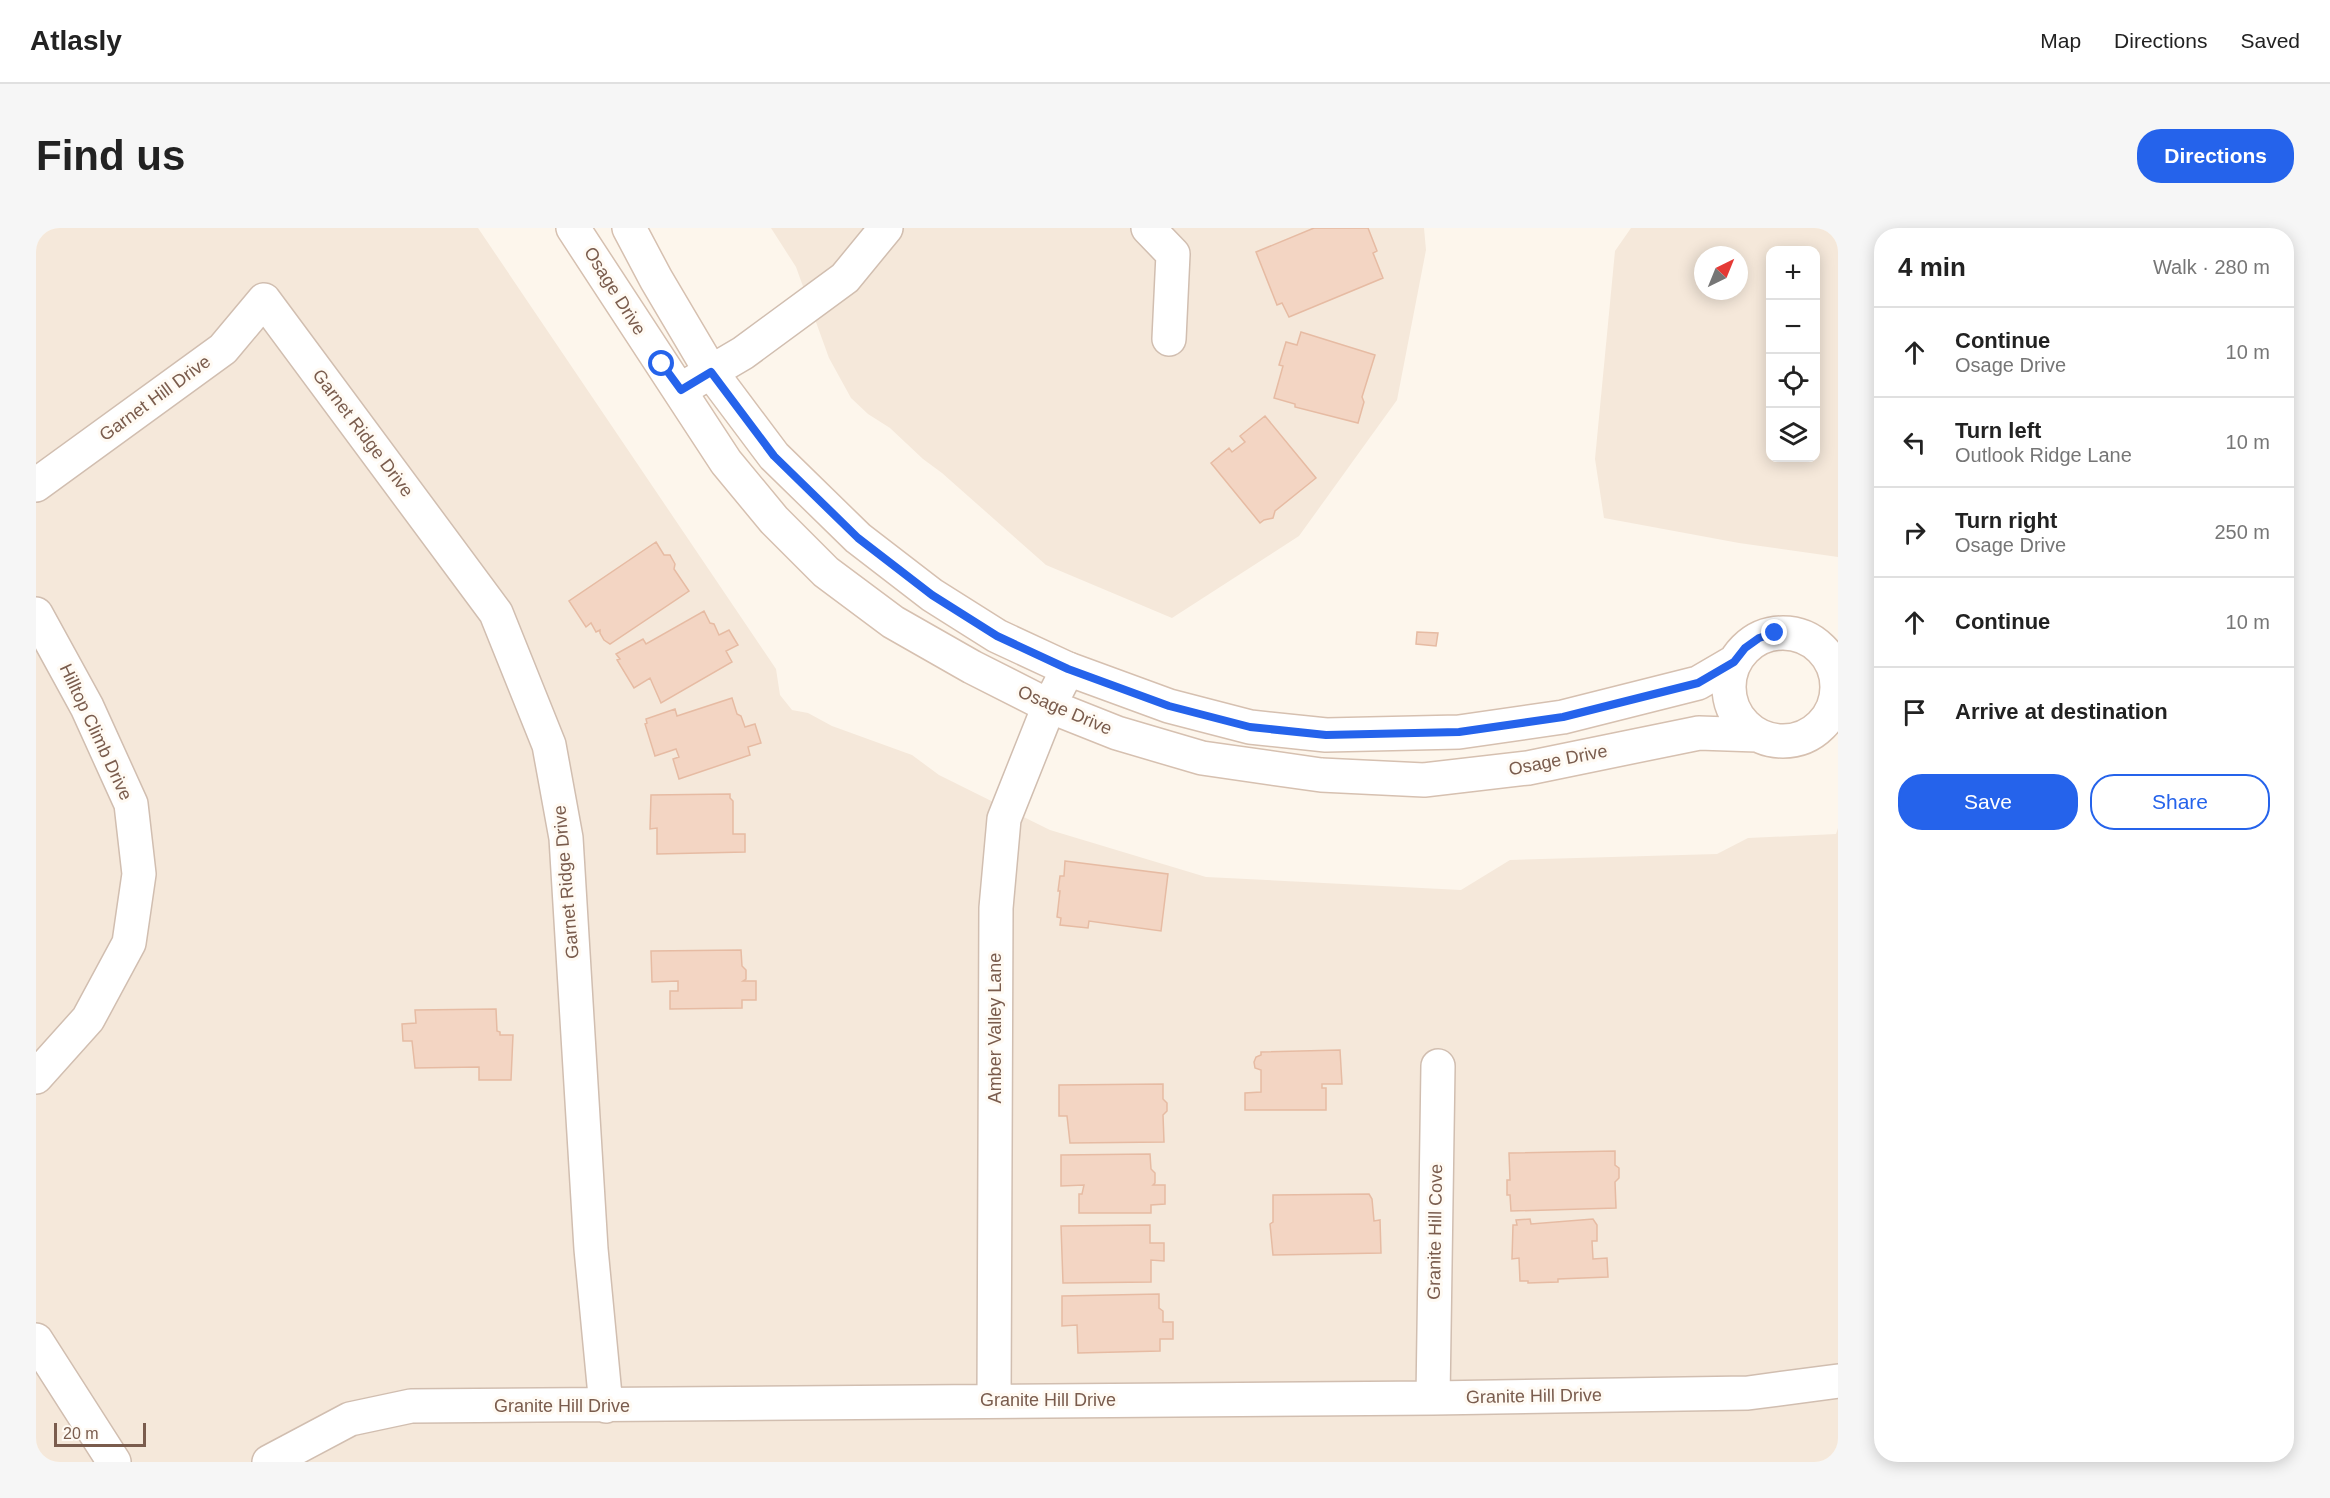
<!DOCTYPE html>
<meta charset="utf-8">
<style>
:root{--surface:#fff;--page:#f6f6f6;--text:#222;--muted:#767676;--line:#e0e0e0;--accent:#2563eb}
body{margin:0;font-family:Arial,sans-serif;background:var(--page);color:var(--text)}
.controls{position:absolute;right:18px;top:18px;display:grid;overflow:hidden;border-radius:12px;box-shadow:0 3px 15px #0003}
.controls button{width:54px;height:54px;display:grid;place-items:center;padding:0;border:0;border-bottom:2px solid var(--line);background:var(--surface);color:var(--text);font:30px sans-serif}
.compass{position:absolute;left:1658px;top:18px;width:54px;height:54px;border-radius:50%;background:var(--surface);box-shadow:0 3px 15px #0003;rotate:43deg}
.scale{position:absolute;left:18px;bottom:15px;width:92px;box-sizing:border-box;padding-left:6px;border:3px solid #7a5c4d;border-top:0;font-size:16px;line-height:21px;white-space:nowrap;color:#7a5c4d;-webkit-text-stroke:4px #fffaf3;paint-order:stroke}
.stop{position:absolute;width:18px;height:18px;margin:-14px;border:4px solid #2563eb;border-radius:50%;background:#fff}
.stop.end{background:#2563eb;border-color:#fff;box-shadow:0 2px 6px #0008}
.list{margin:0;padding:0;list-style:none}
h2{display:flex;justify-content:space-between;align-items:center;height:78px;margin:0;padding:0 24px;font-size:26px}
h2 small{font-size:20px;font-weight:400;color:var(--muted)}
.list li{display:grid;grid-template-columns:39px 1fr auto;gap:18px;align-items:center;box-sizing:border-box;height:90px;padding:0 24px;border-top:2px solid var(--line)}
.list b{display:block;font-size:22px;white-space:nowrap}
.list p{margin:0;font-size:20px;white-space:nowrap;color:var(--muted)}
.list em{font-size:20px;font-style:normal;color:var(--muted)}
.actions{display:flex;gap:12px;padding:18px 24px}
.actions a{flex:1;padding:14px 0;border:2px solid var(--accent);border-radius:24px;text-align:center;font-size:21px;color:var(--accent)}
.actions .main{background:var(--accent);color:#fff}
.icon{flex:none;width:33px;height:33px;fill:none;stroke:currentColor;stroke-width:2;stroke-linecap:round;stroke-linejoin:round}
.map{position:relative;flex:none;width:1802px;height:1234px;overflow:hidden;border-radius:24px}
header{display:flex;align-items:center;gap:36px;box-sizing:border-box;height:84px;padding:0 30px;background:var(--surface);border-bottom:2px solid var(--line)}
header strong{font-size:28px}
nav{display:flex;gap:33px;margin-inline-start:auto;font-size:21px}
.intro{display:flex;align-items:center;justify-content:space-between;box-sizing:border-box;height:144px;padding:0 36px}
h1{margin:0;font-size:42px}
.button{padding:15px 27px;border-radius:24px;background:var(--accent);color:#fff;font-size:21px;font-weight:700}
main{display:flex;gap:36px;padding:0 36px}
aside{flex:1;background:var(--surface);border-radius:24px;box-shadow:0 3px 15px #0003}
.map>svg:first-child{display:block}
.residential{fill:#f5e8da;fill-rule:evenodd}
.building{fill:#f3d5c3;stroke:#e6bba3;stroke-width:1.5}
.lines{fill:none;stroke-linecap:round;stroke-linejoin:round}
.street-casing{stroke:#d1beb0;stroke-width:36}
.secondary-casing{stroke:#d6c0b0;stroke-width:36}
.street{stroke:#fff;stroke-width:33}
.secondary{stroke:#fff;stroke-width:33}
.route{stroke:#2563eb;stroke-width:8}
.labels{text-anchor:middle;stroke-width:6;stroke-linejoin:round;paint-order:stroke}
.street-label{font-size:18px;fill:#7a5c4d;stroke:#fffaf3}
</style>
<header>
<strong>Atlasly</strong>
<nav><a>Map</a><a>Directions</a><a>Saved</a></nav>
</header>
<div class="intro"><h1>Find us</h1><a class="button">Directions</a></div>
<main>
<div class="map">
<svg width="1802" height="1234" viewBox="0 0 1802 1234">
<rect width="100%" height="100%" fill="#fdf6ec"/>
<path class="residential" d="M 0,0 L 442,0 L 740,441 L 744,467 L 756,482 L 772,485 L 796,498 L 876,527 L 903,547 L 1014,602 L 1170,649 L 1425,662 L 1474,632 L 1681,626 L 1712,610 L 1800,606 L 1802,600 L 1802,1234 L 0,1234 Z
M 735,0 L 1388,0 L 1390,22 L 1361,172 L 1263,308 L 1136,390 L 1010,337 L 906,245 L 887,231 L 854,200 L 832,186 L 815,170 L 793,130 L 760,39 Z
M 1595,0 L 1802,0 L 1802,329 L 1703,315 L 1568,290 L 1559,231 L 1579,23 ZM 1780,22 L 1780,230 L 1734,230 L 1734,22 ZM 1667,27 L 1703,27 L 1703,63 L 1667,63 Z"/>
<path class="building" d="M 1278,0 L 1332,0 L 1341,23 L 1337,25 L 1347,50 L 1253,89 L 1246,75 L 1241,77 L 1220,24 Z
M 1265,104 L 1339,127 L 1326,169 L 1328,174 L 1322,195 L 1259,179 L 1259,176 L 1238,170 L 1247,138 L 1243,137 L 1250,114 L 1261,117 Z
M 1229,188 L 1280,250 L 1239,283 L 1237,290 L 1228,292 L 1224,295 L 1175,235 L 1193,220 L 1196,224 L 1209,214 L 1204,208 Z
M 620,314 L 628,327 L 634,327 L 639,336 L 638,341 L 653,363 L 574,416 L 568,412 L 564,405 L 564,402 L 560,404 L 555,395 L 550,399 L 533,373 Z
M 668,383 L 674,395 L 678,396 L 683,407 L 693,402 L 702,417 L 690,423 L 696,434 L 625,475 L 614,450 L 598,460 L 581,432 L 584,431 L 580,426 L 607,411 L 610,416 Z
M 1381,404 L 1402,405 L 1400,418 L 1380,416 Z
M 696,470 L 701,486 L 705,488 L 709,499 L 719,496 L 725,515 L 712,519 L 714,527 L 643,551 L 637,531 L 643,529 L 640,521 L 619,528 L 609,496 L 611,495 L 610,491 L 639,481 L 641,488 Z
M 694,566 L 694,570 L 697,573 L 697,606 L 709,606 L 709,624 L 621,626 L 621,600 L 614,601 L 615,567 Z
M 1029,633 L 1132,646 L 1125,703 L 1053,693 L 1052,700 L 1024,697 L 1025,690 L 1021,689 L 1024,663 L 1022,663 L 1024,648 L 1028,648 Z
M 705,722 L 706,738 L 710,742 L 710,751 L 707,753 L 720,753 L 720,772 L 706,772 L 706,780 L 634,781 L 634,763 L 642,763 L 642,753 L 616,754 L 615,723 Z
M 460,781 L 461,803 L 464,804 L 464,807 L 477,807 L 475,852 L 443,852 L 443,839 L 379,840 L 376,813 L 367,813 L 366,796 L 380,795 L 379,782 Z
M 1304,822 L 1306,856 L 1286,856 L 1286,860 L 1290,860 L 1290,882 L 1209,882 L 1209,865 L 1225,864 L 1225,842 L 1219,840 L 1218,834 L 1220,829 L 1225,827 L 1225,824 Z
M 1127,856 L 1127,871 L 1131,875 L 1131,883 L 1127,887 L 1128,914 L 1034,915 L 1031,888 L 1023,888 L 1023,857 Z
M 1579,923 L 1579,937 L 1583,940 L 1583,950 L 1579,954 L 1580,980 L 1475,983 L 1474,967 L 1471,967 L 1471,952 L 1474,952 L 1473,925 Z
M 1114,926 L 1115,941 L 1119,945 L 1119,955 L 1117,957 L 1129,957 L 1129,976 L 1115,977 L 1115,985 L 1043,985 L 1043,966 L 1046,966 L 1048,957 L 1025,958 L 1025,927 Z
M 1333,966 L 1336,971 L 1338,993 L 1344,992 L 1345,1025 L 1237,1027 L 1234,996 L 1237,994 L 1237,967 Z
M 1494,991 L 1495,996 L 1557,991 L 1561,997 L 1561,1013 L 1556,1013 L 1557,1031 L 1571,1030 L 1572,1049 L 1522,1051 L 1522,1054 L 1492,1055 L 1492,1053 L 1484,1053 L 1483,1030 L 1476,1031 L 1477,997 L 1481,997 L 1480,992 Z
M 1114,997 L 1114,1015 L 1128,1015 L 1128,1033 L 1115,1032 L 1115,1054 L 1027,1055 L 1025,998 Z
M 1123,1066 L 1123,1080 L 1127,1083 L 1127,1094 L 1137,1094 L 1137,1111 L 1124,1111 L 1124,1123 L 1042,1125 L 1041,1097 L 1026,1098 L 1026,1068 Z"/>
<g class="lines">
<g class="street-casing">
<path id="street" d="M 1112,0 L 1137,26 L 1133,111
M 644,162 L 707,125 L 809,50 L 850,0
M 0,257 L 187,121 L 228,72 L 460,385 L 513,517 L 530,610 L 555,1021 L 570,1178
M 0,386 L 51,479 L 95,576 L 103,646 L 93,715 L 52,791 L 0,849
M 0,1112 L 78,1234
M 1397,1170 L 1402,838
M 958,1173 L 960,680 L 968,591 L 1013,478 L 1032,441
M 233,1234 L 314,1191 L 375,1178 L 1397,1170 L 1712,1165 L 1802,1153"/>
</g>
<g class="secondary-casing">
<path id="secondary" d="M 537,0 L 690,234 L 738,292 L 790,344 L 857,394 L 936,439 L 1013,478 L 1081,505 L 1166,530 L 1285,547 L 1388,552 L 1492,540 L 1663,505 L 1721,507
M 593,0 L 620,51 L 675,144 L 738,228 L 822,310 L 896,367 L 961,408 L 1032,441 L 1133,478 L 1214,499 L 1290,507 L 1423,504 L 1527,489 L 1662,455 L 1698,434
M1693 459a54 54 0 1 1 108 0a54 54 0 1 1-108 0Z"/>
</g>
<use href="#street" class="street"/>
<use href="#secondary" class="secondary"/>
</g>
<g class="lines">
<path class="route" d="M 626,136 L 645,162 L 675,144 L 738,228 L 822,310 L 896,367 L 961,408 L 1032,441 L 1133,478 L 1214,499 L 1290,507 L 1423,504 L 1527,489 L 1662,455 L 1698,434 L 1709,420 L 1723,410 L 1739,405"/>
</g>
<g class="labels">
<g class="street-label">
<text transform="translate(579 63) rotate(58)" y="6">Osage Drive</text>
<text transform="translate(119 170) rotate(-36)" y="6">Garnet Hill Drive</text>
<text transform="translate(327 205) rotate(53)" y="6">Garnet Ridge Drive</text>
<text transform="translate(1029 482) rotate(23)" y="6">Osage Drive</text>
<text transform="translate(60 504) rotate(65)" y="6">Hilltop Climb Drive</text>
<text transform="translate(1522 532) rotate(-11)" y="6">Osage Drive</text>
<text transform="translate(530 654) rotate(-95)" y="6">Garnet Ridge Drive</text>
<text transform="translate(959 800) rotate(-90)" y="6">Amber Valley Lane</text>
<text transform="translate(1399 1004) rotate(-89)" y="6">Granite Hill Cove</text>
<text transform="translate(1498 1168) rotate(-1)" y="6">Granite Hill Drive</text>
<text x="1012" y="1178">Granite Hill Drive</text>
<text x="526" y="1184">Granite Hill Drive</text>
</g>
</g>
</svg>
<div class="controls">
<button>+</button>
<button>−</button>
<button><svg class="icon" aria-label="locate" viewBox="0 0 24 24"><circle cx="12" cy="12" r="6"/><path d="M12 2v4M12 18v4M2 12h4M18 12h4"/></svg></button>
<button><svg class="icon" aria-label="layers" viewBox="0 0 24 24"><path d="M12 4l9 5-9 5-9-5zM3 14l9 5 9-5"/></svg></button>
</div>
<svg class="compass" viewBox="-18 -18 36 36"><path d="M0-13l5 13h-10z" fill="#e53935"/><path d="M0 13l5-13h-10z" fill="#767676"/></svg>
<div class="scale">20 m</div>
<div class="stop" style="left:626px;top:136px"></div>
<div class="stop end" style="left:1739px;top:405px"></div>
</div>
<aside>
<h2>4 min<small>Walk · 280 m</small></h2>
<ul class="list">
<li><svg class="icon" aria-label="ahead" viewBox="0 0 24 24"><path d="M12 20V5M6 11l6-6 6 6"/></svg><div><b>Continue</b><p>Osage Drive</p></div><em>10 m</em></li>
<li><svg class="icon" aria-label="left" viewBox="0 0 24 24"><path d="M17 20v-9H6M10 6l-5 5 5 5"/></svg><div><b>Turn left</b><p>Outlook Ridge Lane</p></div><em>10 m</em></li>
<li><svg class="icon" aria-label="right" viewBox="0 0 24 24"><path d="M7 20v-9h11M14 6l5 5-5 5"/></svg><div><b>Turn right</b><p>Osage Drive</p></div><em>250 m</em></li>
<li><svg class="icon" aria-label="ahead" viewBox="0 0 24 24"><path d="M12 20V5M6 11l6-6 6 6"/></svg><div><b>Continue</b></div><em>10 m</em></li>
<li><svg class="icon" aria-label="arrive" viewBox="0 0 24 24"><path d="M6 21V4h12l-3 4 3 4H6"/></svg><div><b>Arrive at destination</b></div></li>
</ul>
<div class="actions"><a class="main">Save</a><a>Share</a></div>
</aside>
</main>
